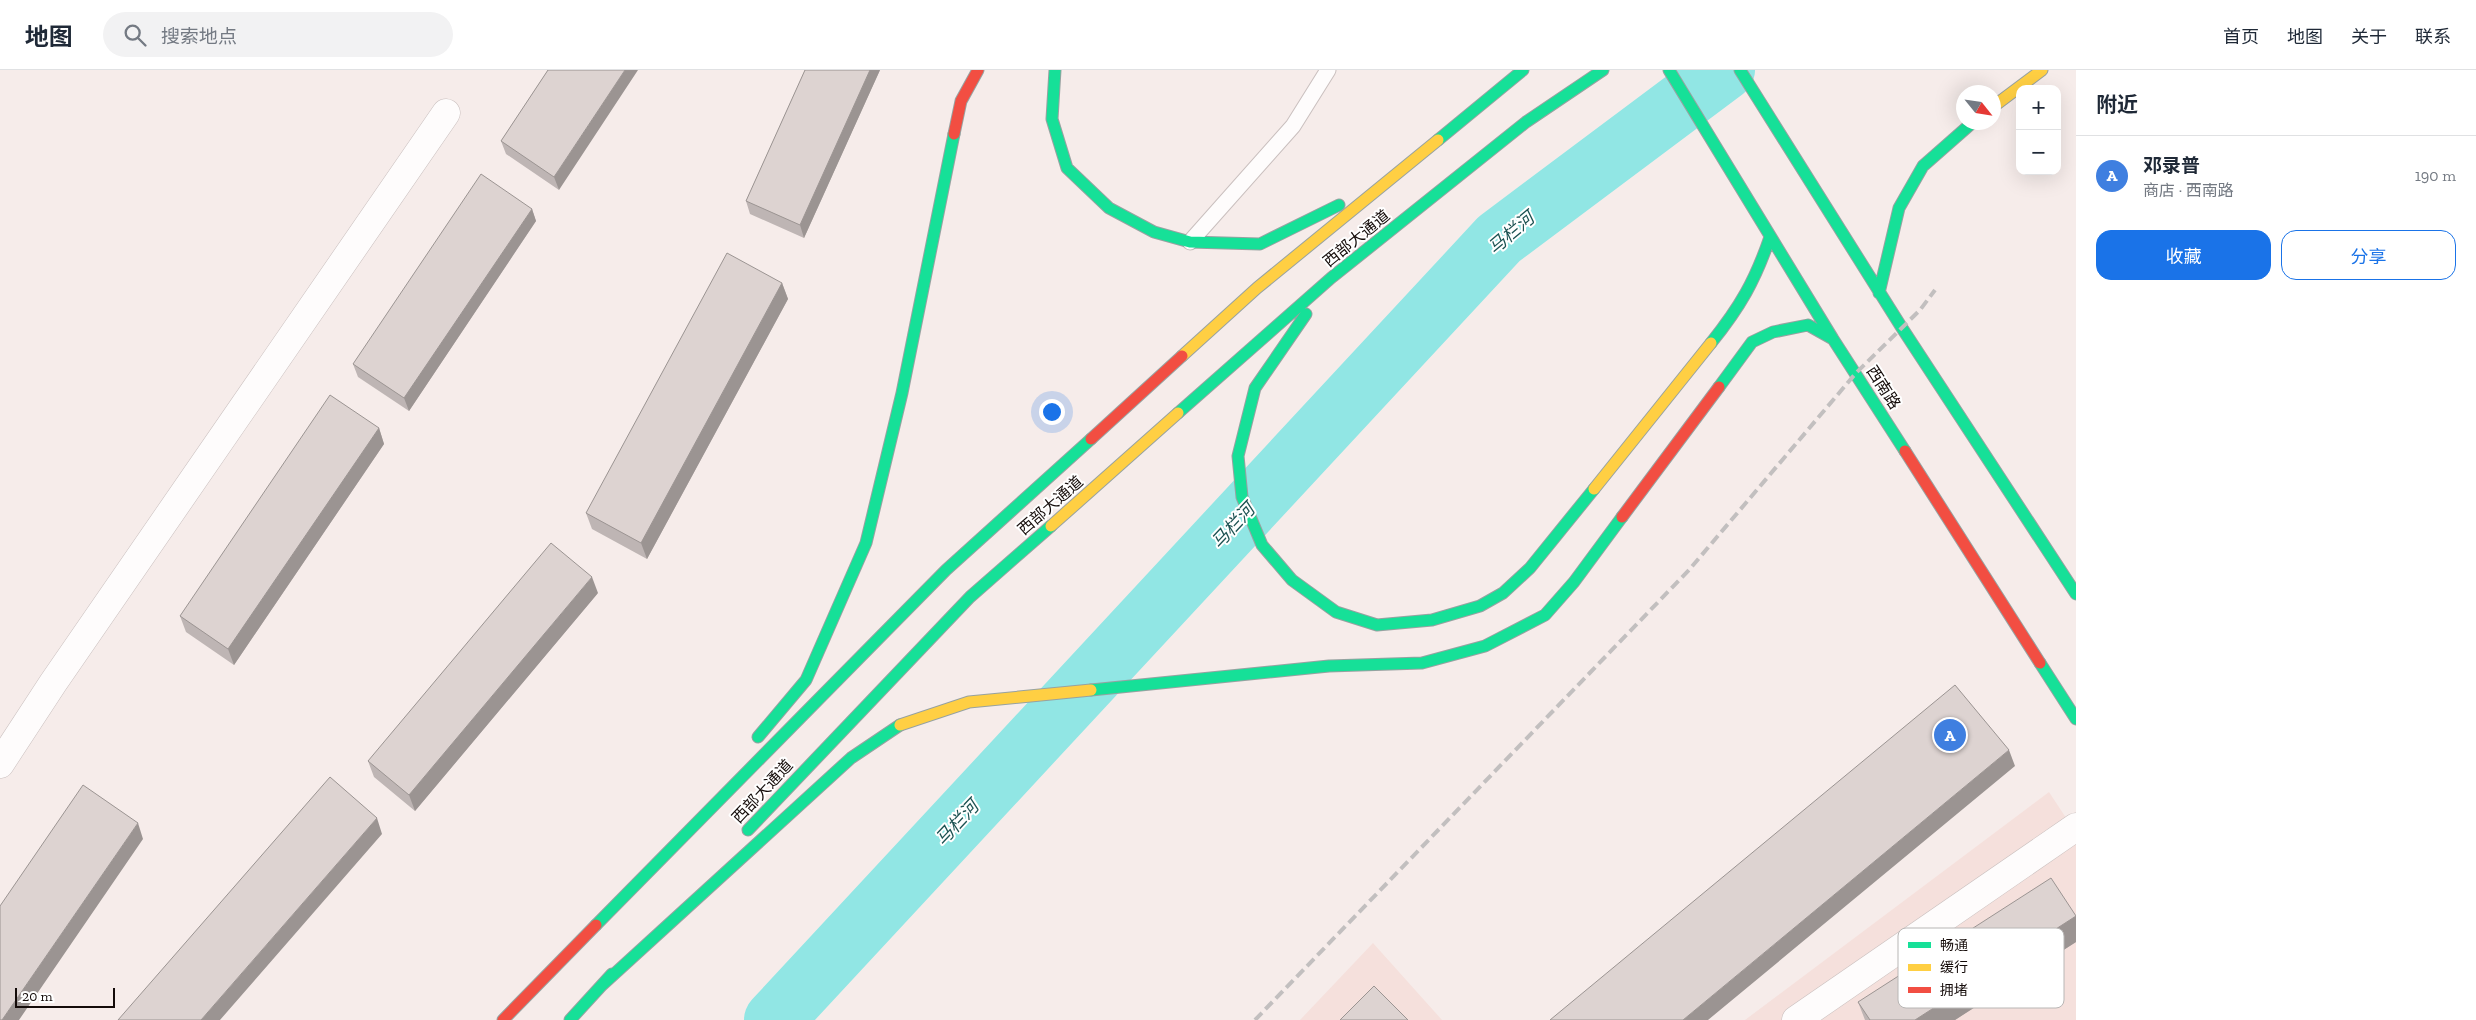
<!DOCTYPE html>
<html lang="zh">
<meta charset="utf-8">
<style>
:root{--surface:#fff;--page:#f2f2f3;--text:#1f2937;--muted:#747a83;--line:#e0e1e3;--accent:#1a73e8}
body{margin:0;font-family:"Zilla Slab","Noto Sans SC",serif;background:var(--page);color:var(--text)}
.controls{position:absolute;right:15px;top:15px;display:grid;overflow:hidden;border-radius:10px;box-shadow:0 5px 20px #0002}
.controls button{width:45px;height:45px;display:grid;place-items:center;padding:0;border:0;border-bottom:1px solid var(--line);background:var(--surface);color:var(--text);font:25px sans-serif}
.compass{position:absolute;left:1956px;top:15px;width:45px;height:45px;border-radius:50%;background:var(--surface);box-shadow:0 5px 20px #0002;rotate:120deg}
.scale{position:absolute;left:15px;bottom:12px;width:100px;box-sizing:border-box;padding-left:5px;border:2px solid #140b09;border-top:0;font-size:14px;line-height:18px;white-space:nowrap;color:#140b09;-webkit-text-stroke:4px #fff;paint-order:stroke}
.you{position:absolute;left:1051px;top:341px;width:18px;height:18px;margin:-12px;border:4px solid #fff;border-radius:50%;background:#1a73e8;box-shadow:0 0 0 8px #1a73e833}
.badge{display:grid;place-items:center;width:32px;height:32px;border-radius:50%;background:var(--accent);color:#fff;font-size:16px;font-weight:700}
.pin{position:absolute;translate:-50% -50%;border:2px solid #fff;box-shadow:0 1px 5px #0006}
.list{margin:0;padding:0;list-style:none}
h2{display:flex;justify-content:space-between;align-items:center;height:65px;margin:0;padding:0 20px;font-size:21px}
h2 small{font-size:16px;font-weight:400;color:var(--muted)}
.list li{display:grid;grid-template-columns:32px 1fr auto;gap:15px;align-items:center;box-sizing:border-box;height:80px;padding:0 20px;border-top:1px solid var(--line)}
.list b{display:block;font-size:19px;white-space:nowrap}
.list p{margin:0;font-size:16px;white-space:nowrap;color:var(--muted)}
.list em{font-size:16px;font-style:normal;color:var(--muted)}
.actions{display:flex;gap:10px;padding:15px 20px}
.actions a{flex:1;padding:11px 0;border:1px solid var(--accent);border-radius:15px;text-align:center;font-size:18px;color:var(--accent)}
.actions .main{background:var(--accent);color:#fff}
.icon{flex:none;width:28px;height:28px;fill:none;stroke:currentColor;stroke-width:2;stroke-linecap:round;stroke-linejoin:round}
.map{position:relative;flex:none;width:2076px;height:950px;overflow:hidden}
header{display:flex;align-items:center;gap:30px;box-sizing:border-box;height:70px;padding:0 25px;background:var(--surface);border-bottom:1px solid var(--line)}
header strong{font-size:24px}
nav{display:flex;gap:28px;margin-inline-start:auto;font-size:18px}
.search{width:350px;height:45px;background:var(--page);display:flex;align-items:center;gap:12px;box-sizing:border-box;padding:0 18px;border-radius:28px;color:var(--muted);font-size:19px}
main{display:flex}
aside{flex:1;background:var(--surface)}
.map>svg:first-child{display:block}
.built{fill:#f5e0dc}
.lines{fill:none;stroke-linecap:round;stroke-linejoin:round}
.river{stroke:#91e6e4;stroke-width:60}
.lane-casing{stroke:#c9bfbe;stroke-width:17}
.street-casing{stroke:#c9bfbe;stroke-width:29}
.fast-casing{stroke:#97a2a1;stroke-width:13}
.slow-casing{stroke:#97a2a1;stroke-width:13}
.jam-casing{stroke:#97a2a1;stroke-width:13}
.lane{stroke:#fefcfc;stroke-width:15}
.street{stroke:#fefcfc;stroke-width:28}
.fast{stroke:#16e098;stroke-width:11}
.slow{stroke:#ffcf43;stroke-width:11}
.jam{stroke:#f24e42;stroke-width:11}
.rail{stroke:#c2bfbf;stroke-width:4;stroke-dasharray:10 5;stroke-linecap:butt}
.wall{fill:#beb5b4}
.shaded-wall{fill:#9b9492}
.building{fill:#ddd3d1;stroke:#9b9492}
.labels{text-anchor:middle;stroke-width:4;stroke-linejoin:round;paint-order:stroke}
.street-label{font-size:16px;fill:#140b09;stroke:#fff}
.water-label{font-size:18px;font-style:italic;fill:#1c5252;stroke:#fff}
.key{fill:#fff;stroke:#b8b6b5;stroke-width:1}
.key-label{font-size:14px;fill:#140b09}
</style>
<header>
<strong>地图</strong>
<div class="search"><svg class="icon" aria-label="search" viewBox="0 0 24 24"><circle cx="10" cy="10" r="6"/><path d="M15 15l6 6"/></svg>搜索地点</div>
<nav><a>首页</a><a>地图</a><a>关于</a><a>联系</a></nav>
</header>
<main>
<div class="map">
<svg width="2076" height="950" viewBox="0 0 2076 950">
<rect width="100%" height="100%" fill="#f6ecea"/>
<path class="built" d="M 2049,722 L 2076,763 L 2076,950 L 1745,950 Z
M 1373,873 L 1442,950 L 1300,950 Z"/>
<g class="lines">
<path class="river" d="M 774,950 L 1499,169 L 1725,0"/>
<g class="lane-casing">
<path id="lane" d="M 1190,172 L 1293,56 L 1328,0"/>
</g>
<g class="street-casing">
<path id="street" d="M 0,694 L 53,613 L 446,43
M 1796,950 L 2076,757"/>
</g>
<g class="fast-casing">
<path id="fast" d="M 1055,0 L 1052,49 L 1067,98 L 1109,138 L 1154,162 L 1190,172 L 1260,174 L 1339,135
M 1669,0 L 1833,269 L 1905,381
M 1740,0 L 1902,258 L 2076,524
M 1438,70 L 1523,0
M 1879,223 L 1899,138 L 1923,96 L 1973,52
M 1306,244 L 1255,318 L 1238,386 L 1242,427 L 1262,475 L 1292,510 L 1336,542 L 1377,555 L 1432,550 L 1480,536 L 1503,523 L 1530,498 L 1594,419
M 1711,273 C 1740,237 1755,211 1770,167
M 1719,317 L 1752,272 L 1773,262 L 1808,255 L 1833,269
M 1178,343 L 1331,208 L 1526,52 L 1603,0
M 2040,593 L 2076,649
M 1091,620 L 1329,596 L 1422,593 L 1485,576 L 1545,545 L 1574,512 L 1622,447
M 758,667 L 806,610 L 866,473 L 902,323 L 954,64
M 748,760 L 970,527 L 1051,456
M 596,855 L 946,500 L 1091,369
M 600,917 L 851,688 L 900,655
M 570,950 L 612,904"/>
</g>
<g class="slow-casing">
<path id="slow" d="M 1994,36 L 2042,0
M 1182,286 L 1257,218 L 1438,70
M 1594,419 L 1711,273
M 1051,456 L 1178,343
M 900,655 L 969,632 L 1091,620"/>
</g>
<g class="jam-casing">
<path id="jam" d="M 954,64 L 961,31 L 978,0
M 1091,369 L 1182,286
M 1905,381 L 2040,593
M 1622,447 L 1719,317
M 503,950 L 596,855"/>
</g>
<use href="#lane" class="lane"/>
<use href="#street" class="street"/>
<use href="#fast" class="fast"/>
<use href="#slow" class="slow"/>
<use href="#jam" class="jam"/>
<path class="rail" d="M 1255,950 L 1689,500 L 1856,303 L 1920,240 L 1935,220"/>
</g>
<path class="wall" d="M 548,0 L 559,120 L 506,84 L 501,71 Z
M 805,0 L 880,0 L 804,168 L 750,144 L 746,131 Z
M 532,139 L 536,151 L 409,341 L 358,307 L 353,294 Z
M 782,213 L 788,229 L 647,489 L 592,459 L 586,443 Z
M 379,358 L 384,374 L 234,595 L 186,562 L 180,546 Z
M 598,523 L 415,741 L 374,707 L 368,691 Z
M 2076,846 L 2076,872 L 1955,950 L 1865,950 L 1858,932 Z"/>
<path class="shaded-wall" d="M 625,0 L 638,0 L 559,120 L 554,107 Z
M 870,0 L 880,0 L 804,168 L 800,155 Z
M 532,139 L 536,151 L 409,341 L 404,328 Z
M 782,213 L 788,229 L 647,489 L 641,473 Z
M 379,358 L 384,374 L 234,595 L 228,579 Z
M 592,507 L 598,523 L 415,741 L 409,725 Z
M 2009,680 L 2015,696 L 1708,950 L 1683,950 Z
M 377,748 L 382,764 L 220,950 L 201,950 Z
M 138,753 L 143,769 L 19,950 L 2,950 Z
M 2076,846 L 2076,872 L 1955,950 L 1915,950 Z"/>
<path class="building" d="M 548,0 L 625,0 L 554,107 L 501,71 Z
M 805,0 L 870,0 L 800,155 L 746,131 Z
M 481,104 L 532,139 L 404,328 L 353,294 Z
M 727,183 L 782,213 L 641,473 L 586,443 Z
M 330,325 L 379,358 L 228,579 L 180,546 Z
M 551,473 L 592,507 L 409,725 L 368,691 Z
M 1955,615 L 2009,680 L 1683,950 L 1550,950 Z
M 330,707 L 377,748 L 201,950 L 118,950 Z
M 83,715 L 138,753 L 2,950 L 0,950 L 0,836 Z
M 2051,808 L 2076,846 L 1915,950 L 1870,950 L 1858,932 Z
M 1374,916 L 1408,950 L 1340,950 Z"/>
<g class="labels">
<g class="street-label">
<text transform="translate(1356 168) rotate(-39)" y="6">西部大通道</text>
<text transform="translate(1884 317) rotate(57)" y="6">西南路</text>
<text transform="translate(1050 435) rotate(-41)" y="6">西部大通道</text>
<text transform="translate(762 721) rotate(-47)" y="6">西部大通道</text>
</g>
<g class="water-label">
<text transform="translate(1511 163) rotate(-40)" y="6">马栏河</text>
<text transform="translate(1233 456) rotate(-47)" y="6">马栏河</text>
<text transform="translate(957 753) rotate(-47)" y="6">马栏河</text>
</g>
</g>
<rect x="1898" y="858" width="166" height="80" rx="8" class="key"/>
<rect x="1908" y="872" width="23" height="6" fill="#16e098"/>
<rect x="1908" y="894" width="23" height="7" fill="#ffcf43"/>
<rect x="1908" y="917" width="23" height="6" fill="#f24e42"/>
<g class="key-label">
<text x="1940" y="880">畅通</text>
<text x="1940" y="902">缓行</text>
<text x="1940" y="925">拥堵</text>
</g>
</svg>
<div class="controls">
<button>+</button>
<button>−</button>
</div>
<svg class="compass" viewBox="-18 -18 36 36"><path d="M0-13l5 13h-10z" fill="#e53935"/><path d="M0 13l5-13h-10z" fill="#747a83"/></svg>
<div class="scale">20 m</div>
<div class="you"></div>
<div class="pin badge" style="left:1950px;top:665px;background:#3f7fe0">A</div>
</div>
<aside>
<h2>附近<small></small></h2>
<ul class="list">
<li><span class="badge" style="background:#3f7fe0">A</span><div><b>邓录普</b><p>商店 · 西南路</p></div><em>190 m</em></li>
</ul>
<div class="actions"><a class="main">收藏</a><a>分享</a></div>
</aside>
</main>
